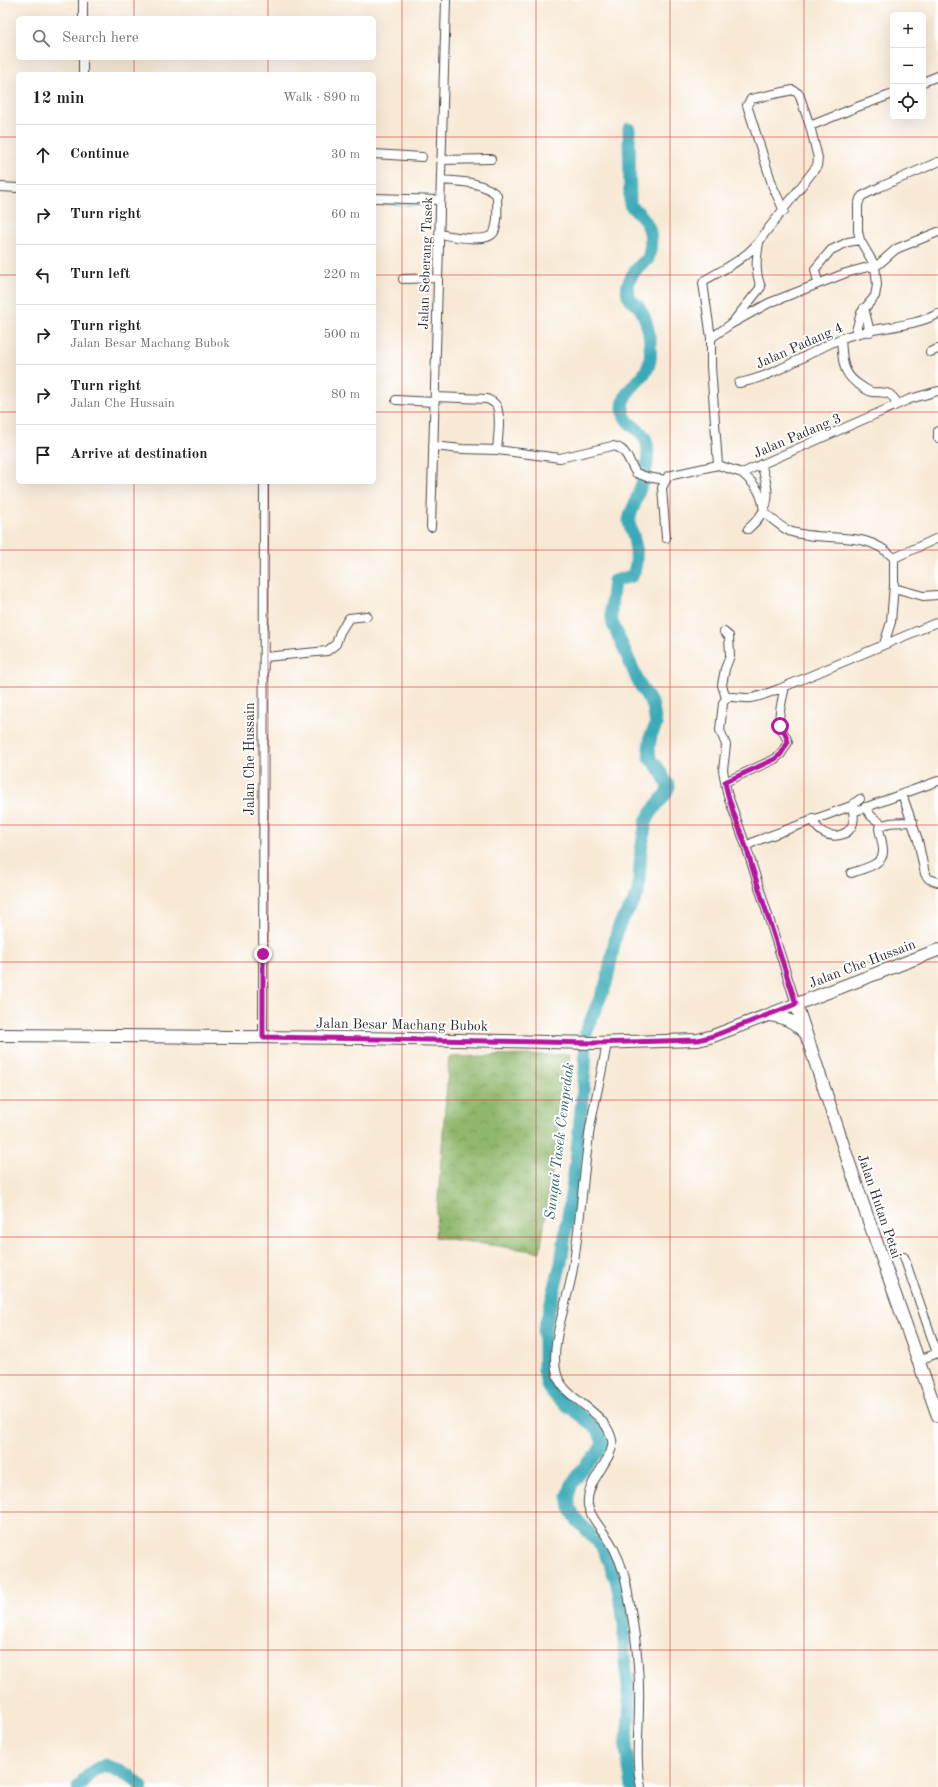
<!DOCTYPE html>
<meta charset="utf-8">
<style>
:root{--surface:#fff;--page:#f6f6f6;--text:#222;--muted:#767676;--line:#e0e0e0}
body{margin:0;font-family:"Old Standard TT",serif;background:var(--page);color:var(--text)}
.controls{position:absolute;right:12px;top:12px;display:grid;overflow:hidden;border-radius:6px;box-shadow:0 4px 16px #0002}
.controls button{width:36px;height:36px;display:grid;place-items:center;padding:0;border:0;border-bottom:1px solid var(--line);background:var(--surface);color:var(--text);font:20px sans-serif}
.stop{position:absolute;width:12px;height:12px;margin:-9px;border:3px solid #b5179e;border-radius:50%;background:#fff}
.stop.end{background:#b5179e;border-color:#fff;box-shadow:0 1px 4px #0008}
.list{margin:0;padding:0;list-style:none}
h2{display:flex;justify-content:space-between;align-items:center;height:52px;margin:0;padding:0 16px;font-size:17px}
h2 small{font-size:13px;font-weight:400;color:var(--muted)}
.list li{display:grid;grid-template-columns:26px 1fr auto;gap:12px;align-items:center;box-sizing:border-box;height:60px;padding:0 16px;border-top:1px solid var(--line)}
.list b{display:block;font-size:15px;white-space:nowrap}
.list p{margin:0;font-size:13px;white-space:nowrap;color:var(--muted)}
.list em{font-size:13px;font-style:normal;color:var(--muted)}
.icon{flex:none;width:22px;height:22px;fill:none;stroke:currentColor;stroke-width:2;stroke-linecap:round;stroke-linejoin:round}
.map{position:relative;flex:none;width:938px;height:1787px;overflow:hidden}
.search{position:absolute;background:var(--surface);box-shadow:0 4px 16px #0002;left:16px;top:16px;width:360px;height:44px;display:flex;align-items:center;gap:10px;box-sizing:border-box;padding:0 14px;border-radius:6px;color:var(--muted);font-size:15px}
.panel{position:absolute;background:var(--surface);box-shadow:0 4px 16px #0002;left:16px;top:72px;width:360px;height:412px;border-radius:6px}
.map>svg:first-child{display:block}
.forest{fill:url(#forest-crowns);stroke:#5e714c}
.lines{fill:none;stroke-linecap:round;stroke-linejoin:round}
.stream{stroke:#3aaab8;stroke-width:2}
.river{stroke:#3aaab8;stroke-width:13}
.street-casing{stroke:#4a4844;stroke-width:10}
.secondary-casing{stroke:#4a4844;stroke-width:14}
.street{stroke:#fff;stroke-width:8}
.secondary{stroke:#fff;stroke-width:12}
.route{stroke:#b5179e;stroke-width:5}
.grid{fill:none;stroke:#d62828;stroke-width:1;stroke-opacity:0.55}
.labels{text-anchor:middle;stroke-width:4;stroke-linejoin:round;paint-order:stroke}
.street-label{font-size:14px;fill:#2b2b2b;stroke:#fff}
.water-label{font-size:15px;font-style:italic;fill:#32646a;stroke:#fff}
</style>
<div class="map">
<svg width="938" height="1787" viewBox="0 0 938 1787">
<defs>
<pattern id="forest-crowns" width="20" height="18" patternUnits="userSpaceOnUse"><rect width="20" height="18" fill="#90b76c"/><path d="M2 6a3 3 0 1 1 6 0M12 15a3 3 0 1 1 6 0" fill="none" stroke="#769559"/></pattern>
</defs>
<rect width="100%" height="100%" fill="#fff"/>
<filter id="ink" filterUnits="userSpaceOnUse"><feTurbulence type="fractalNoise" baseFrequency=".025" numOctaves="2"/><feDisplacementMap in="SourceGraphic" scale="8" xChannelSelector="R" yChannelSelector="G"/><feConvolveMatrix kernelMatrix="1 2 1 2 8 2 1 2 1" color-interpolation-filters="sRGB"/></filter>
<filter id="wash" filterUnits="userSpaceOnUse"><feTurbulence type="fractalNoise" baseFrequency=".012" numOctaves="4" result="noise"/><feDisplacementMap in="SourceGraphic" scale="16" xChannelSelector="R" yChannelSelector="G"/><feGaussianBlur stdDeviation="0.9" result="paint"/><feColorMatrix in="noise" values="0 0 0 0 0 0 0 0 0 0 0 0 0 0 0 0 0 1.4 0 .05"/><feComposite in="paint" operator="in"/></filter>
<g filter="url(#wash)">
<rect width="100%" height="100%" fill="#f8e9d5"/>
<path class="forest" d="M 570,1054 L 540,1252 L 435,1237 L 449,1057 Z"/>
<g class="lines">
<path class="stream" d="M 374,203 L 429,206"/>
<path class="river" d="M 629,129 L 630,205 C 649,220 655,233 648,259 C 637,266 621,285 630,299 C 632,302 637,304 639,307 C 645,316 649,330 650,341 C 650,347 651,354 650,360 C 647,381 623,386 623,408 C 623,427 644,427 647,444 C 651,465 640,487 634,506 C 632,510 630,515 629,520 C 629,524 631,530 633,535 C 636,547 639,564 632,576 L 614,581 L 611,607 L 612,622 L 639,683 L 653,706 L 656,725 L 651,735 L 649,748 L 650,759 L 657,766 L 669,786 L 665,795 L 655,807 L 646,821 L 641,851 L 638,893 L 634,902 L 622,920 L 617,931 L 606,984 L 586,1031 L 585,1069 L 576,1160 L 561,1263 L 544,1330 L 544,1370 L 547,1385 L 555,1396 L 598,1429 L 603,1443 L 598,1453 L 585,1466 L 572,1484 L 568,1496 L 570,1508 L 577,1520 L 602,1546 L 616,1580 L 621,1603 L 624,1623 L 624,1655 L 630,1702 L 626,1750 L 632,1787
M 78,1787 C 87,1777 93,1768 105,1765 L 130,1776 L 142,1787"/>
</g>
</g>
<g filter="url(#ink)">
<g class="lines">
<g class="street-casing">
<path id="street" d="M 83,18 L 83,0
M 83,74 L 83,58
M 923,82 L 938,76
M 374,154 L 422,157
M 441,160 L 491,159
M 0,187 L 18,188
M 374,198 L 440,200
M 784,211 L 773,187 L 747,105 L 751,99 L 793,90 L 799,94 L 810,126
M 439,234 C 450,236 488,244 494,232 C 499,222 497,206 497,195 C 482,181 460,182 441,180
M 403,279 L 438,278
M 818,283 L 815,269 L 831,250 L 848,242 L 860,240
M 864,308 L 870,332
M 732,323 L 761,287 C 755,272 756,260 759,243
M 855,334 L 861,313 L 875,296 L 877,285 L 875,266 L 860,240 L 858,231 L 858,205 L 860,199 L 862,196 L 880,187 L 938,162
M 711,338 L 731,324 L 769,303 L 846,273 L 879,264 L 896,249 L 938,232
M 841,339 C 843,360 841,374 861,386 C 864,388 868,391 872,392 C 886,393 889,390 898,404
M 930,352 L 938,349
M 739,383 C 776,376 807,353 840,339 C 871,326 908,329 938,314
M 435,397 L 487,399 C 491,401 495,402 497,407 C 501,419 498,437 497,450
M 396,400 L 434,402
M 938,431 L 938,438
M 433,446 L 462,449 L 497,450 L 560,458 L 612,446 C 627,447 629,463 636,473 L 647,477 L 665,480
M 718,465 L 711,366 L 711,338 L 703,283 L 705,280 C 727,268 752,255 765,233 L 817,166 L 818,158 L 810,126 L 857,107 L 893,94
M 742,473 C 757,486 762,493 764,512 C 772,519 779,526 789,531 C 794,533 801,534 807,535 C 839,540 868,532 894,558
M 431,527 L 446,0
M 748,529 C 773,507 770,493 761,464
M 666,538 L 662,488 L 668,476 L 718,465 L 742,473 L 910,399 L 938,391
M 894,588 L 923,596 L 938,595
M 724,632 L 729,636 L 730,656 L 725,669 L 722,685 L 726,698 L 723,703 L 720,730 L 726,745 L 723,770 L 727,793 L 746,846 L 796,1004
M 884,644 L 891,622 L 894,585 L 894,558 L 938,538
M 265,657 L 327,651 L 336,644 L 340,632 L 349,618 L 367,616
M 726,698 C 732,695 743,699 751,698 C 760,697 770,692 779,689 L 938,622
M 725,782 L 775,759 L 781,754 L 788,742 C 786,735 781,730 780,725 C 777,717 783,696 785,687
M 902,794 L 918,840 L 925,874 L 929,879 L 938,882
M 865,807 L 871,816 L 883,825
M 853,812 L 938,781
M 813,818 C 818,844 863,842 852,807
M 746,846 L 756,841 L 851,806 L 860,799
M 851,873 C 862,869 884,865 883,851 C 883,843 880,836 879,828 C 888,820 902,823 913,822
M 263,1037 L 264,482
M 607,1043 C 602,1072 595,1100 590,1128 C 583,1177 580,1226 572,1274 C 567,1303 549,1346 557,1375 C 565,1401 606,1410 612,1440 C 616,1458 585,1480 588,1505 C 590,1519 608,1535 614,1549 C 621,1563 626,1578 628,1594 C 635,1630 640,1668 639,1704 C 639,1732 635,1760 641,1787
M 904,1257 L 937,1353
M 919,1360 L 938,1353"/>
</g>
<g class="secondary-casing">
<path id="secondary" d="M 796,1004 L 859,1193 L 938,1416
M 769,1015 C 784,1017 794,1021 805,1033
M 0,1035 L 362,1038 L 593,1043 L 698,1040 L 713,1036 L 938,950"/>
</g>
<use href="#street" class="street"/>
<use href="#secondary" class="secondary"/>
</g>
</g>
<g class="lines" filter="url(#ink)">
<path class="route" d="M 263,954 L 263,1037 L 593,1043 L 698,1040 L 713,1036 L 796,1004 L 752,867 C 745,838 730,811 725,782 L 775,759 L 781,754 L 788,742 L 785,733 L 780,726"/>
</g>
<path class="grid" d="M 134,0 L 134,18M 268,0 L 268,18M 402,0 L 402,1787M 536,0 L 536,1787M 670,0 L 670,1787M 804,0 L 804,1787M 134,58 L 134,74M 268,58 L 268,74M 0,137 L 18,137M 374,137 L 938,137M 0,275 L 18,275M 374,275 L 938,275M 0,412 L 18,412M 374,412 L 938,412M 134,482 L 134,1787M 268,482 L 268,1787M 0,550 L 938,550M 0,687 L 938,687M 0,825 L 938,825M 0,962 L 938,962M 0,1100 L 938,1100M 0,1237 L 938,1237M 0,1375 L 938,1375M 0,1512 L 938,1512M 0,1650 L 938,1650"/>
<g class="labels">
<g class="street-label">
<text transform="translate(425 263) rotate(-88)" y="5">Jalan Seberang Tasek</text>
<text transform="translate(799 345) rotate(-24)" y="5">Jalan Padang 4</text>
<text transform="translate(797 435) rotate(-23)" y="5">Jalan Padang 3</text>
<text transform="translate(249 759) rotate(-90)" y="5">Jalan Che Hussain</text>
<text transform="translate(862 963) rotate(-21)" y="5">Jalan Che Hussain</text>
<text transform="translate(402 1024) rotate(1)" y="5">Jalan Besar Machang Bubok</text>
<text transform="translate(880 1206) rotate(71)" y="5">Jalan Hutan Petai</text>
</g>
<g class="water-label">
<text transform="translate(559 1141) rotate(-83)" y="5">Sungai Tasek Cempedak</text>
</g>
</g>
</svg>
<div class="controls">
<button>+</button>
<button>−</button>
<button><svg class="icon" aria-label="locate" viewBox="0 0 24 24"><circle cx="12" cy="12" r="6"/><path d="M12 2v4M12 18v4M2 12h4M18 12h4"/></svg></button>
</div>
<div class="stop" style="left:780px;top:726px"></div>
<div class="stop end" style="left:263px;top:954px"></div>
<div class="search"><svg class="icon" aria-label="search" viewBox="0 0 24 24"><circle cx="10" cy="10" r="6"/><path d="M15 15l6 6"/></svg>Search here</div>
<section class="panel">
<h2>12 min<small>Walk · 890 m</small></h2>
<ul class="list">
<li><svg class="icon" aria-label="ahead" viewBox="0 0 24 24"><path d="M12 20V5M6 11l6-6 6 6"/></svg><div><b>Continue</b></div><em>30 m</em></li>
<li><svg class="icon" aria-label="right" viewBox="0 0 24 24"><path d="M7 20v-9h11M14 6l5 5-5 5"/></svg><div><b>Turn right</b></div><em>60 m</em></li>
<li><svg class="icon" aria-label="left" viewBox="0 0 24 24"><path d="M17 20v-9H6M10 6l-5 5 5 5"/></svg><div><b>Turn left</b></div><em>220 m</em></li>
<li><svg class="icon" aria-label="right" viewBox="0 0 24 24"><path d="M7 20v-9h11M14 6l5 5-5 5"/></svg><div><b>Turn right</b><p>Jalan Besar Machang Bubok</p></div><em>500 m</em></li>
<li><svg class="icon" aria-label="right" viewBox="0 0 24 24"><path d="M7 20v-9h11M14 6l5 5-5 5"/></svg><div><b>Turn right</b><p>Jalan Che Hussain</p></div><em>80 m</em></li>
<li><svg class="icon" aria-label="arrive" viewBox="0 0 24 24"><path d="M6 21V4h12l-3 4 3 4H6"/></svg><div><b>Arrive at destination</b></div></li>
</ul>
</section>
</div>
